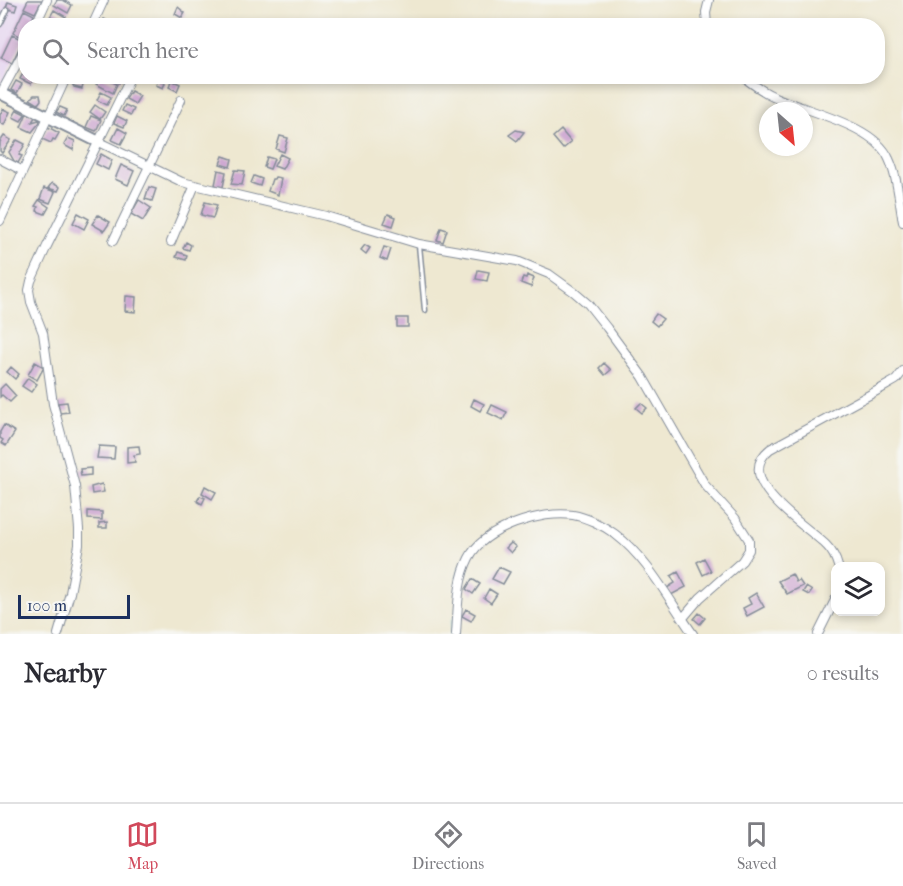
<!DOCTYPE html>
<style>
:root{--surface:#fff;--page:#f2f2f3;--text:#2b2b33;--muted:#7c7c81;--line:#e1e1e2;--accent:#d1495b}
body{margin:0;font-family:"IM FELL French Canon",serif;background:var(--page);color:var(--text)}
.controls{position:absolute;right:18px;bottom:18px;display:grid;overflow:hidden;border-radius:12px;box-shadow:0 3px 9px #0003}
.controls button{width:54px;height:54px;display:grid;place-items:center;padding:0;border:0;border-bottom:2px solid var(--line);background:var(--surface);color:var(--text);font:30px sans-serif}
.compass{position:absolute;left:759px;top:102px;width:54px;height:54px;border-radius:50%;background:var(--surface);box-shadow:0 3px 9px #0003;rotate:153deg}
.scale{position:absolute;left:18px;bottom:15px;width:112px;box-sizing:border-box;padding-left:6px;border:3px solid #1b2f5e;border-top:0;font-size:16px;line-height:21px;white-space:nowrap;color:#1b2f5e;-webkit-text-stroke:4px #f6f6f2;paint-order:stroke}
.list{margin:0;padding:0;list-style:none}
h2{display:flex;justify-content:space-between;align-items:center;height:78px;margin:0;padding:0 24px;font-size:26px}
h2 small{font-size:20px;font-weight:400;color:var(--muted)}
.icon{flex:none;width:33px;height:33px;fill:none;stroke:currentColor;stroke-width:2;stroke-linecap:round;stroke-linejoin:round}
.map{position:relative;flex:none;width:903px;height:634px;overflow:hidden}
.search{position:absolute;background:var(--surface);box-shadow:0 3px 9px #0003;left:18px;right:18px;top:18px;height:66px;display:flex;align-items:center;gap:15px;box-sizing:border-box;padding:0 21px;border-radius:24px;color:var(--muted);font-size:22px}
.sheet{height:168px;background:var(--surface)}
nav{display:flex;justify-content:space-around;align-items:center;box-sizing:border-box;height:84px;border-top:2px solid var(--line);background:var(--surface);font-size:16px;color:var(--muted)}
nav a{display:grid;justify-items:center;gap:3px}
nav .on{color:var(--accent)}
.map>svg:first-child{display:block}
.built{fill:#e4d3f1}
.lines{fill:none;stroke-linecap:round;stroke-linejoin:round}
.stream{stroke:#58c5d1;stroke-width:2}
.building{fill:#cea8d2}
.lane-casing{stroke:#848c98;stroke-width:7}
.street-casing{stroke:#848c98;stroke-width:10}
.secondary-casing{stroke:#848c98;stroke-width:14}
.lane{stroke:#fff;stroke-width:4}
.street{stroke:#fff;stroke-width:8}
.secondary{stroke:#fff;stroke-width:10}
</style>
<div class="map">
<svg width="903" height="634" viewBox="0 0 903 634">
<rect width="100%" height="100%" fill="#f6f6f2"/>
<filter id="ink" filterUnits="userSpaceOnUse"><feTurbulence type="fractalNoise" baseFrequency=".0167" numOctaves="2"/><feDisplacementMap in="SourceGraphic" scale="12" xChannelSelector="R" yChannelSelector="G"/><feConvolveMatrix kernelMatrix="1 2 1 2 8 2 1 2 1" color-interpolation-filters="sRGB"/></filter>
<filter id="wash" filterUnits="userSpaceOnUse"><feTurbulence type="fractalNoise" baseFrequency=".008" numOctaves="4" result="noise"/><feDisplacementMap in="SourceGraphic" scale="24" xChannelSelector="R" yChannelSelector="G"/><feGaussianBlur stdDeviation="1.35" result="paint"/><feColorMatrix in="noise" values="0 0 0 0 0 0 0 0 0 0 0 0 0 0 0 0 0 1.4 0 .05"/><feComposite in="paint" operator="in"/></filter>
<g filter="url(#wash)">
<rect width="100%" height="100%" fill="#eee8d1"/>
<path class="built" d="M 0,0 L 43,0 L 31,25 L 26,26 L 25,37 L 1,88 Z"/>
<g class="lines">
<path class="stream" d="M 458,578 L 461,566
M 451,634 L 453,619"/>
</g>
<g id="blocks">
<path class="building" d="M 28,0 L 42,0 L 35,13 L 24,8 Z
M 57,0 L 63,0 L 72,5 L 68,13 L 54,5 Z
M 8,2 L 17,5 L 15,11 L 6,8 Z
M 178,7 L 185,13 L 182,18 L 175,14 Z
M 24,10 L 34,15 L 29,26 L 26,26 L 23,38 L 13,33 Z
M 54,10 L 66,17 L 62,24 L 50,17 Z
M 104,19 L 116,26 L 101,26 Z
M 12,35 L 23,40 L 12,63 L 1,58 Z
M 26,68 L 26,76 L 35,76 L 31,84 L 20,79 Z
M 100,76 L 117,84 L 113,93 L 96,84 Z
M 107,76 L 122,76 L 119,83 Z
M 79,80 L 84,81 L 82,89 L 74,87 L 71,82 Z
M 158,80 L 165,83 L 163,88 L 156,85 Z
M 171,80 L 180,84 L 177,91 L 169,87 Z
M 16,81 L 22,84 L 17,93 L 11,90 Z
M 131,91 L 140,96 L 135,104 L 126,99 Z
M 101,92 L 111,97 L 107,105 L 97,100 Z
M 34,95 L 40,95 L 41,100 L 38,104 L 30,99 Z
M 95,105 L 105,112 L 100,119 L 90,112 Z
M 125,105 L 134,109 L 131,115 L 122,111 Z
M 60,107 L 67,110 L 64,116 L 56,112 Z
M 3,109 L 10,112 L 4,125 L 0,123 L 0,115 Z
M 17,110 L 25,114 L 21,121 L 13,117 Z
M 27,113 L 35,117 L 32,122 L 39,120 L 40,122 L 32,132 L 21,127 Z
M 91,116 L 101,120 L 96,131 L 86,127 Z
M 117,116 L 127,121 L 124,127 L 114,123 Z
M 48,127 L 59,133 L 55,140 L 53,139 L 51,143 L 42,139 Z
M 118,128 L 127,133 L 121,144 L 112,140 Z
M 516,130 L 524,132 L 517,141 L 509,135 Z
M 561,130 L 571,142 L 563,149 L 553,137 Z
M 4,136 L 11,140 L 2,153 L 0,151 L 0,142 Z
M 280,136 L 288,138 L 284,152 L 276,149 Z
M 68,138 L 75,141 L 73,150 L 64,145 Z
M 17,140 L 25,144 L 19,155 L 22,156 L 18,163 L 14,161 L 9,152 Z
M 101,154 L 112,160 L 108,170 L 96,164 Z
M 280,154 L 288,158 L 282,169 L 274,166 Z
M 223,156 L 232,159 L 230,167 L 220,164 Z
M 267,157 L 274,159 L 270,169 L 264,167 Z
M 121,165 L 134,171 L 128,185 L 115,179 Z
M 218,170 L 226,172 L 223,187 L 215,185 Z
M 235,170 L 245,171 L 242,185 L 231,184 Z
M 254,176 L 262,179 L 260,186 L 251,183 Z
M 275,177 L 281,178 L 278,195 L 268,191 L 272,179 L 274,179 Z
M 52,183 L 60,187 L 58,191 L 48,188 Z
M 149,187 L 156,189 L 152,201 L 145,199 Z
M 44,188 L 55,192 L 50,203 L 40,199 Z
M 39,200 L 49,207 L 45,214 L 37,211 L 38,207 L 35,206 Z
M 139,200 L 151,208 L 143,221 L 131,214 Z
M 205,202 L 217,205 L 213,218 L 201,215 Z
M 78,213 L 89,219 L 84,229 L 73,223 Z
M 388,214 L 396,217 L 393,226 L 384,223 Z
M 98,215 L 110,222 L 104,231 L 92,224 Z
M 441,228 L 447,230 L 443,242 L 437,240 Z
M 186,242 L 191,245 L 189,250 L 183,248 Z
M 365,245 L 370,248 L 366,254 L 361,250 Z
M 384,247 L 391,249 L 387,261 L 380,258 Z
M 178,252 L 187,255 L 186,260 L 176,257 Z
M 478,270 L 489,272 L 487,281 L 476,279 Z
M 527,275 L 534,278 L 531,287 L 521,283 L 523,277 L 526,278 Z
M 126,296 L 136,297 L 135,312 L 125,311 Z
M 656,314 L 663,319 L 657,326 L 651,321 Z
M 397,318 L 408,318 L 408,327 L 397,327 Z
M 35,362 L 44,367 L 37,380 L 28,375 Z
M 604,363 L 611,370 L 605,375 L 599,368 Z
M 11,367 L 19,374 L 15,379 L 7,372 Z
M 28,378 L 37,384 L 31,392 L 22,386 Z
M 5,384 L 16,396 L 10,402 L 2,395 L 0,397 L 0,389 Z
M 474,399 L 484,404 L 480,411 L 471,406 Z
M 67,402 L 69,412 L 60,413 L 58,403 Z
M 641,403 L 647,408 L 642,413 L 636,408 Z
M 492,405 L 507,412 L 503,420 L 488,413 Z
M 4,425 L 15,432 L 6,446 L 1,443 L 3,440 L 0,438 L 0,432 Z
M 99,446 L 115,447 L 114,459 L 97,458 Z
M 139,446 L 140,454 L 134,455 L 135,462 L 127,463 L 127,447 Z
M 91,468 L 91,475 L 81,476 L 80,469 Z
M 102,484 L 104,492 L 92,494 L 91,487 Z
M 205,486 L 216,492 L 212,499 L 202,493 Z
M 200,496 L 205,498 L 202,504 L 197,501 Z
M 88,511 L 102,512 L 102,520 L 88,519 Z
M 107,522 L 107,528 L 99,528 L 99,523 Z
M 511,543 L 516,547 L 511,553 L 506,548 Z
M 704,558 L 711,571 L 703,575 L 697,562 Z
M 499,567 L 510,572 L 503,584 L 492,579 Z
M 678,572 L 686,587 L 671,595 L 667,588 L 675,583 L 671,576 Z
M 792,574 L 796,582 L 799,580 L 803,586 L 787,594 L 778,581 Z
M 472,579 L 480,584 L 473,594 L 466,589 Z
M 806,587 L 812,591 L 809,595 L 803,592 Z
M 489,589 L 497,594 L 491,603 L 484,598 Z
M 756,593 L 764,607 L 747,616 L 743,608 L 751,604 L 748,598 Z
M 466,609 L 475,614 L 471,621 L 462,616 Z
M 699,613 L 705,618 L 700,624 L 694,619 Z"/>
</g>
</g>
<g filter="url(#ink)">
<use href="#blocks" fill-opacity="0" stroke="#848c98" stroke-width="1.5"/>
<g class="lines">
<g class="lane-casing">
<path id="lane" d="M 0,24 L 7,10
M 419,245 L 425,310"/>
</g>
<g class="street-casing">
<path id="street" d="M 35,26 L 47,0
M 92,26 L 104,0
M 707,26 L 706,12 L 709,0
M 742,76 C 752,84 762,91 773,96 C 806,112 874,124 889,159 C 898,178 899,202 903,222
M 1,93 L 26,47
M 99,142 L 182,182 L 326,216 L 419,244 L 517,261 L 549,274 L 574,292 L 588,304 L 607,328 L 643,377 L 705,485 L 735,518 L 749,540 L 749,550 L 742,561 L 700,598 L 683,618
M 0,159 L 23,171
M 0,221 L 67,76
M 113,241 L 181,100
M 171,242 L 195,185
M 838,566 C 836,559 833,552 827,546 C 809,527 730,481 770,449 L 882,388 L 896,380 L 903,371
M 58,634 L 70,593 L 79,545 L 79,529 L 75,486 L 53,404 L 43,333 L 31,302 L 29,290 L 31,281 L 47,246 L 131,76
M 456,634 C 458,609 457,581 469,558 C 484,528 542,510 573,515 C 586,517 604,526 615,534 C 648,559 669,600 693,634
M 818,634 L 836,598"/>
</g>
<g class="secondary-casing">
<path id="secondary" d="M 0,93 L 99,142"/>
</g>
<use href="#lane" class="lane"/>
<use href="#street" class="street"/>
<use href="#secondary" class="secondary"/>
</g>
</g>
</svg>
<div class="controls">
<button><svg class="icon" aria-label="layers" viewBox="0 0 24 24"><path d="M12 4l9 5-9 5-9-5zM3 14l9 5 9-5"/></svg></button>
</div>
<svg class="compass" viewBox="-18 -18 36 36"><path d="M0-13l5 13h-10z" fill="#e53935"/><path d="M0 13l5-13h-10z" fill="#7c7c81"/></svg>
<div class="scale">100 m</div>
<div class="search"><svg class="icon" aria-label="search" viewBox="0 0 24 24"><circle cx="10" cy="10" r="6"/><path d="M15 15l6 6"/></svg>Search here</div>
</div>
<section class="sheet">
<h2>Nearby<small>0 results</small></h2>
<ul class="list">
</ul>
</section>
<nav>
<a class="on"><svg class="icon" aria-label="map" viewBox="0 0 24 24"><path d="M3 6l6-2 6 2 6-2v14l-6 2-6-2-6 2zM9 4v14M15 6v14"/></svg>Map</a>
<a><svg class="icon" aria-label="directions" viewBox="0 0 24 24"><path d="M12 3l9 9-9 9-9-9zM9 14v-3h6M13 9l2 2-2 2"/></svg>Directions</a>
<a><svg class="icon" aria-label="saved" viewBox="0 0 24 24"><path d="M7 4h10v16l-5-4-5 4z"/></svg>Saved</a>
</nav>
